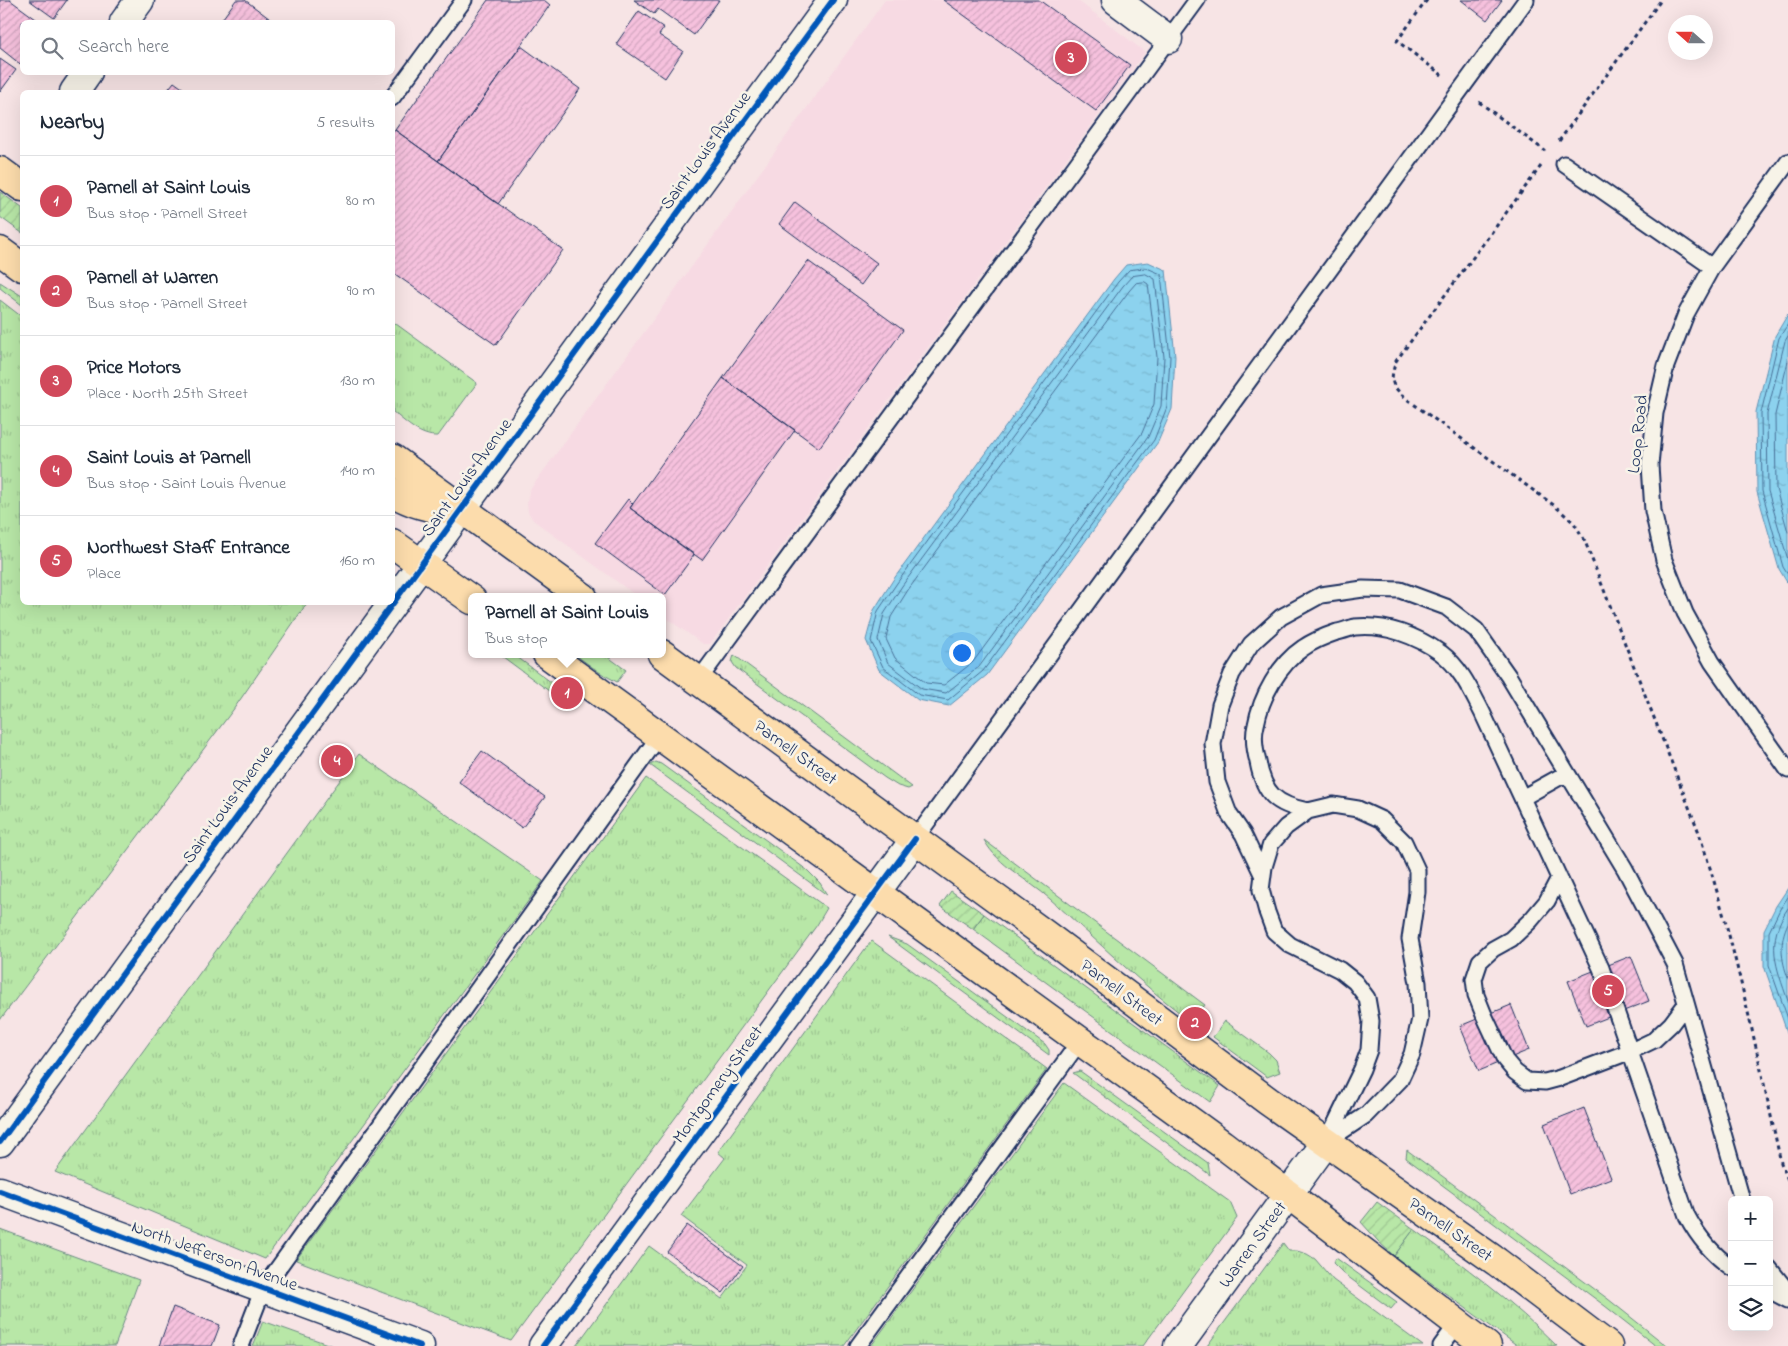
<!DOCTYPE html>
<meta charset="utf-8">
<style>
:root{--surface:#fff;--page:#f6f6f7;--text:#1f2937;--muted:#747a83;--line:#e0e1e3;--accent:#d1495b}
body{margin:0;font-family:"Indie Flower",sans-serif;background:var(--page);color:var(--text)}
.controls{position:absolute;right:15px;bottom:15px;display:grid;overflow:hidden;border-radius:8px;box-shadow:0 5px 20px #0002}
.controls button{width:45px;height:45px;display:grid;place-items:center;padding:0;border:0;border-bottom:1px solid var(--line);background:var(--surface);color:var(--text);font:25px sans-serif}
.compass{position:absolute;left:1668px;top:15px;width:45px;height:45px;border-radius:50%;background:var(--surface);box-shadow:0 5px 20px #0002;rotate:291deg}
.you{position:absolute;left:961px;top:652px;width:18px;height:18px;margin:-12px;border:4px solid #fff;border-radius:50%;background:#1a73e8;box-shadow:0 0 0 8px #1a73e833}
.badge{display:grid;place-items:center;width:32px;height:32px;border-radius:50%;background:var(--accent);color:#fff;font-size:16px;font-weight:700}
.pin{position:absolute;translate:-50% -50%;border:2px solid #fff;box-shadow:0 1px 5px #0006}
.popup{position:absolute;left:468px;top:593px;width:198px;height:65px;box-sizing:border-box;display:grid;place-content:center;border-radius:8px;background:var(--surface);filter:drop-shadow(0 1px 4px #0005);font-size:16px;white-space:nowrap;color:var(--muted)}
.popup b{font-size:19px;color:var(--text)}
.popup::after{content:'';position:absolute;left:50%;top:100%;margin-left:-10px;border:10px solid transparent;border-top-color:var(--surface)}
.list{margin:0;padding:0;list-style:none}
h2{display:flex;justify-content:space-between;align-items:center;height:65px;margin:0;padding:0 20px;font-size:21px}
h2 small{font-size:16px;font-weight:400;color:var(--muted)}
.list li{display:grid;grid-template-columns:32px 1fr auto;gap:15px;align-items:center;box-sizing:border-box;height:90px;padding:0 20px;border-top:1px solid var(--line)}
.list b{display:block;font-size:19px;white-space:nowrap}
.list p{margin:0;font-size:16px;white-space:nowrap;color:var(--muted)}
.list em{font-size:16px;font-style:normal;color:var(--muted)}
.icon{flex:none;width:28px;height:28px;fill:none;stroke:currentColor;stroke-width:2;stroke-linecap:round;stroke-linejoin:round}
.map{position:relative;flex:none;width:1788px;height:1346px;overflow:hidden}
.search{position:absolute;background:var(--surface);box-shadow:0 5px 20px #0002;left:20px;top:20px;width:375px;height:55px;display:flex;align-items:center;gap:12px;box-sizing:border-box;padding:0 18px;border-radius:8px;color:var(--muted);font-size:19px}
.panel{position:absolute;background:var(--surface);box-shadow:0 5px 20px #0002;left:20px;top:90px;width:375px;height:515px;border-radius:8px}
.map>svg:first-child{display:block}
.built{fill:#f7dae3}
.grass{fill:url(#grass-tufts);stroke:#6a8b82}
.garden{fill:url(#garden-furrows);stroke:#6a8b82}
.water{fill:url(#water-ripples);stroke:#5f91b4}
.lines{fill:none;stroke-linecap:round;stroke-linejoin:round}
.shore{stroke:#487098;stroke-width:1}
.building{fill:url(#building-hatch);stroke:#1b2f5e}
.service-casing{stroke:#1b2f5e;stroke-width:19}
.minor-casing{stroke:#1b2f5e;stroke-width:31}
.tertiary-casing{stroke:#1b2f5e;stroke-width:31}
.primary-casing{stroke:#1b2f5e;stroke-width:31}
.path{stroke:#1b2f5e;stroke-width:3;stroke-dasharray:4 4;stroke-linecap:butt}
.service{stroke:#f7f3e8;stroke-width:15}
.minor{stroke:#f7f3e8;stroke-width:28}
.tertiary{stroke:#f7f3e8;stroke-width:28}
.primary{stroke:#fcdcac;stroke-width:28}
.cycleway-casing{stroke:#f7f3e8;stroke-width:9}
.cycleway{stroke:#0057b8;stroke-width:6}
.labels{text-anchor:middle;stroke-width:5;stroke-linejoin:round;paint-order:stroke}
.street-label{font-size:18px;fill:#1b2f5e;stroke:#f7f3e8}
</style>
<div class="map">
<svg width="1788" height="1346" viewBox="0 0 1788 1346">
<defs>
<pattern id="grass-tufts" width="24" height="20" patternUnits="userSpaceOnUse" patternTransform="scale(1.25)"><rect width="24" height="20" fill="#b8e7a7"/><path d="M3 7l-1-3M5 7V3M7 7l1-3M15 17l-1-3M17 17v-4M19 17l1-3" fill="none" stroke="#9ec692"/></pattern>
<pattern id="garden-furrows" width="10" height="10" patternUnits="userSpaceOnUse" patternTransform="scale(1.25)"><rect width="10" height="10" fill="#b8e7a7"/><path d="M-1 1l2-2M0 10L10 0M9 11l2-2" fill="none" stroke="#9ec692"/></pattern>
<pattern id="water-ripples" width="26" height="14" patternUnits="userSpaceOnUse" patternTransform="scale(1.25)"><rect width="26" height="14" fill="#8cd2ee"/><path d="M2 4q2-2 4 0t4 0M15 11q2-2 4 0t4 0" fill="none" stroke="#78b5ce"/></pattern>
<pattern id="building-hatch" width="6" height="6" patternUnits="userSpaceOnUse" patternTransform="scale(1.25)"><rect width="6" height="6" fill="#f6c1dd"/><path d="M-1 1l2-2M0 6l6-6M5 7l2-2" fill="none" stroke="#d2a6c0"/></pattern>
</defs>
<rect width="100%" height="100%" fill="#f7e4e5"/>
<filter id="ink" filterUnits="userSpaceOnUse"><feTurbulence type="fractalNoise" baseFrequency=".02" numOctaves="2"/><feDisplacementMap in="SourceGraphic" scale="10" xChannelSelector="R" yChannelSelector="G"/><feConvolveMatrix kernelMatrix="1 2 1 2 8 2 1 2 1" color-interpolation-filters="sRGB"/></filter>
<g filter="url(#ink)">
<path class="built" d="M 885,0 L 1077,0 L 1145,52 L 710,644 L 703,644 L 662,615 L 662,597 L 638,597 L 533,520 L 528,512 L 527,502 L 529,491 Z"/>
<path class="grass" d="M 0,282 L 22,296 L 22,305 L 0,288 Z
M 0,300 L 22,317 L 22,602 L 307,603 L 233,710 L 0,1020 Z
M 392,321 L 477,383 L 438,436 C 420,437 406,422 393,412 Z
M 499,654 L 513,654 L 559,688 L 553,694 Z
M 574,654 L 604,654 L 626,670 L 617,682 L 599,672 Z
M 734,655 L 912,787 L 908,789 L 898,786 L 885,778 L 736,668 L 732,662 Z
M 359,754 L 543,881 L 265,1259 L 55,1172 Z
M 656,762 L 661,764 L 807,870 L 820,883 L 827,895 L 650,765 Z
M 646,778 L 827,908 L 817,925 L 511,1341 L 296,1260 Z
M 984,840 L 1205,1005 L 1192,1022 C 1141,985 1097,940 1050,899 C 1029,880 998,866 984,840 Z
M 984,914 L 1220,1086 L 1210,1102 L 973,929 Z
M 888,937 L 907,944 L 1045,1044 L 1049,1050 L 1049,1055 Z
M 872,941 L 1047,1069 L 844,1346 L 576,1346 L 649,1246 L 722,1299 L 747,1265 L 681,1216 L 725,1158 L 718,1152 L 865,949 Z
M 1225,1021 L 1269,1053 L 1276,1060 L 1280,1072 L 1267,1077 L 1213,1037 Z
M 1080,1071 L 1208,1163 L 1210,1175 L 1073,1073 Z
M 1064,1083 L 1230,1202 L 1237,1218 L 1143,1346 L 871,1346 Z
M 1407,1150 L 1608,1299 L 1667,1346 L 1656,1346 L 1605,1306 L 1406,1158 Z
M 0,1229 L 139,1280 L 115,1346 L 0,1346 Z
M 1414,1229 C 1464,1266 1513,1302 1557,1346 L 1518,1346 L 1394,1256 Z
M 1283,1243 L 1289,1251 L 1297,1251 L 1307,1254 L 1315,1259 L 1333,1280 L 1423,1346 L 1207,1346 Z
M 1336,1258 L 1397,1302 L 1391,1309 L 1343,1273 L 1333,1263 Z
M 263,1321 L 333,1346 L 253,1346 Z"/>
<path class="garden" d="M 0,192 L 22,208 L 22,233 L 0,217 Z
M 951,891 L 984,914 L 973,929 L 940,906 Z
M 1377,1202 L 1414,1229 L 1394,1256 L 1378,1241 L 1361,1222 Z"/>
<path class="water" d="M 1148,262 L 1166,270 L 1175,356 L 1172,409 L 1158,442 L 987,675 L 949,706 L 918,700 L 879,670 L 866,640 L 874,610 L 893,580 L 1114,279 L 1126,265 Z
M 1788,314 L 1788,584 L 1779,569 L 1757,492 L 1756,412 L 1775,336 Z
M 1788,888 L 1788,1035 L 1764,966 L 1764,930 L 1776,906 Z"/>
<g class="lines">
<path class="shore" d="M 1147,268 L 1161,274 L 1170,357 L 1167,407 L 1154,440 L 983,671 L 948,700 L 919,695 L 883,667 L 871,641 L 878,611 L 897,583 L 1118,282 L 1129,270 Z
M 1146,274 L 1155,279 L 1164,357 L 1161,406 L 1148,437 L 979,667 L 946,693 L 922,689 L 888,663 L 878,640 L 884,614 L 902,586 L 1123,286 L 1132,276 Z
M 1145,282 L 1148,284 L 1157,357 L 1154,404 L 1142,433 L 973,662 L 944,685 L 926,683 L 895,658 L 886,639 L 891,617 L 908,590 L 1129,291 L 1136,283 Z
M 1788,324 L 1779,338 L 1761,413 L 1762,491 L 1783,567 L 1788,575
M 1788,336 L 1785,341 L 1767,414 L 1768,491 L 1788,560
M 1788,361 L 1775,415 L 1776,489 L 1788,532
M 1788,897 L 1780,909 L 1769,932 L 1769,965 L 1788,1019
M 1788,908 C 1765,942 1776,966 1788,1001
M 1788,923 C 1779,942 1781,959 1788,978"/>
</g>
<path class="building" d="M 0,0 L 10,0 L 40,22 L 22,22 L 22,61 L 20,64 L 0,48 Z
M 29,0 L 67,0 L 54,18 Z
M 236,0 L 245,0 L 274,22 L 220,22 Z
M 488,0 L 544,0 L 550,5 L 438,161 L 395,130 Z
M 634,0 L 719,0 L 694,35 L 658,9 L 654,14 Z
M 943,0 L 1039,0 L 1130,65 L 1096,111 Z
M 1461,0 L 1502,0 L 1487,20 Z
M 639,11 L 664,28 L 659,35 L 683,51 L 665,78 L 616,44 Z
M 521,46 L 580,89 L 498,204 L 438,161 Z
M 0,59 L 16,70 L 0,92 Z
M 174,82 L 188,92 L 166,92 Z
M 395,130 L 563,250 L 496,345 L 392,272 L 392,134 Z
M 795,202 L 877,263 L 861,285 L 779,224 Z
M 808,261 L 903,330 L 819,448 L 723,378 Z
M 723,378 L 795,430 L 702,560 L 630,508 Z
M 628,499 L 633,504 L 630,508 L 694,555 L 665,595 L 595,543 Z
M 482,751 L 545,797 L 522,828 L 459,782 Z
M 1631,956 L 1649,1001 L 1586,1026 L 1568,981 Z
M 1511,1005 L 1529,1050 L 1479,1071 L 1460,1026 Z
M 1584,1108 L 1611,1178 L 1570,1194 L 1544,1124 Z
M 687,1225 L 743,1266 L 723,1293 L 667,1252 Z
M 173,1307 L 220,1325 L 212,1346 L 159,1346 Z"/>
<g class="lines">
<g class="service-casing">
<path id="service" d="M 392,98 L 464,0
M 1788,162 L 1712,267 L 1686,314 L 1666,366 L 1655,413 L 1650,465 L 1653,511 L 1664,560 L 1685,613 L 1712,662 L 1788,770
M 1564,164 L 1712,267
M 698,681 L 1197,0
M 1522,798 L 1567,773
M 1333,805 L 1358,809 L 1382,820 L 1404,842 L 1417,870 L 1417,892 L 1410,939 L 1418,983 L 1420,1019 L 1412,1054 L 1400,1080 L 1366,1115 L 1327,1141 L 1362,1069 L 1369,1050 L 1371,1021 L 1367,998 L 1355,982 L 1340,970 L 1290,945 L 1274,931 L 1267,912 L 1261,890 L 1264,867 L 1271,844 L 1286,827 L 1308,811 Z
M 1308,811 C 1276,805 1264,794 1258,762 C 1255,751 1253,736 1256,725 C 1261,697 1279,664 1303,648 C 1313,641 1325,636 1337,632 C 1343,631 1350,628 1355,627 C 1386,624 1417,636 1441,653 C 1461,668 1471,691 1482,712 L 1601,968 L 1687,1216 C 1698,1237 1712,1254 1732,1268
M 915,839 L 1526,0
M 1263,876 L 1243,834 L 1229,814 L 1217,782 L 1213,744 L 1220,705 L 1232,674 L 1251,644 L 1281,617 L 1321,595 L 1363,589 L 1400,590 L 1446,607 L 1476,630 L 1509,677 L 1625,869 L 1675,964 L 1742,1200
M 1559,878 L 1547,901 L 1531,920 L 1511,939 L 1493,949 L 1480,961 L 1474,979 L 1476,995 L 1484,1015 L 1505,1060 L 1515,1072 L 1527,1081 L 1545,1082 L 1560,1078 L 1631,1051 L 1654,1040 L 1671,1024 L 1686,1004
M 1769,1268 L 1788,1292
M 1769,1290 L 1788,1300
M 241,1346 L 263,1289 L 660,735
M 858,1346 L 1080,1041
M 1441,1346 L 1458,1323"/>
</g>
<g class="minor-casing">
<path id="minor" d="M 1116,0 L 1168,39
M 124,22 L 140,0
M 74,92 L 88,72
M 0,1191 L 420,1346
M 543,1346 L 915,839
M 1178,1346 L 1327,1141"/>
</g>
<g class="tertiary-casing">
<path id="tertiary" d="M 0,1142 L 833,0"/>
</g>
<g class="primary-casing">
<path id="primary" d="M 0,171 L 22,187
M 0,251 L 22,267
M 392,458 L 583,597
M 392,492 C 414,505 437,511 462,509
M 392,543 L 472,600
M 547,654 L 1222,1144 L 1487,1346
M 662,654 L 1046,935 L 1268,1101 L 1497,1262 L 1608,1346"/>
</g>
<path class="path" d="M 1427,0 L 1397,41 L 1442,75
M 1479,102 L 1545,151
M 1559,141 L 1661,0
M 1541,166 L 1396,361 C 1389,383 1391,385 1408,400 L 1555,506 L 1574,523 L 1584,539 L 1698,830 C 1734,939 1757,1051 1781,1163 L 1788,1180"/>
<use href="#service" class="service"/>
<use href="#minor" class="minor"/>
<use href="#tertiary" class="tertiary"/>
<use href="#primary" class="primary"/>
<g class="cycleway-casing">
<path id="cycleway" d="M 0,1142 L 833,0
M 0,1191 L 420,1346
M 543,1346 L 915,839"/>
</g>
<use href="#cycleway" class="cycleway"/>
</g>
</g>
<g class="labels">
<g class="street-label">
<text transform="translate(705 150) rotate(-54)" y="6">Saint Louis Avenue</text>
<text transform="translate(1637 434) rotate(-84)" y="6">Loop Road</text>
<text transform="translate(466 477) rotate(-54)" y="6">Saint Louis Avenue</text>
<text transform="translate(796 752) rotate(36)" y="6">Parnell Street</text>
<text transform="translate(227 804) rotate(-54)" y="6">Saint Louis Avenue</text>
<text transform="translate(1122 992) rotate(37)" y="6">Parnell Street</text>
<text transform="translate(717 1084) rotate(-54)" y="6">Montgomery Street</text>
<text transform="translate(1451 1229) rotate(35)" y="6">Parnell Street</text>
<text transform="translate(1252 1244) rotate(-54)" y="6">Warren Street</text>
<text transform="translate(215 1255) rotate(20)" y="6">North Jefferson Avenue</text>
</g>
</g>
</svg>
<div class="controls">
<button>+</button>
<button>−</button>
<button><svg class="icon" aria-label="layers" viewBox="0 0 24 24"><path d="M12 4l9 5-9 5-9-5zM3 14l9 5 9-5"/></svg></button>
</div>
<svg class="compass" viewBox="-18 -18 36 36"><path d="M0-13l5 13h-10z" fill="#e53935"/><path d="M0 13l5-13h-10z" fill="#747a83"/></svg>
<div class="you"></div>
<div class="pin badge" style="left:567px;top:693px">1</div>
<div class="popup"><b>Parnell at Saint Louis</b>Bus stop</div>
<div class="pin badge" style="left:1195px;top:1023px">2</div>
<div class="pin badge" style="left:1071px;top:58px">3</div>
<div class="pin badge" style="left:337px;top:761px">4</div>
<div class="pin badge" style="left:1608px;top:991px">5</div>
<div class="search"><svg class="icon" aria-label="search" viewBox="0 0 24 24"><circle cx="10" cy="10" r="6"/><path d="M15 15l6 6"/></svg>Search here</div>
<section class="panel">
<h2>Nearby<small>5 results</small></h2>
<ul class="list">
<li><span class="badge">1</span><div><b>Parnell at Saint Louis</b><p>Bus stop · Parnell Street</p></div><em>80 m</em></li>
<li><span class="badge">2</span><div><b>Parnell at Warren</b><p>Bus stop · Parnell Street</p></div><em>90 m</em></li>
<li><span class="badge">3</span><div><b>Price Motors</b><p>Place · North 25th Street</p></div><em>130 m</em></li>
<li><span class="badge">4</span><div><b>Saint Louis at Parnell</b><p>Bus stop · Saint Louis Avenue</p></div><em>140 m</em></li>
<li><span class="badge">5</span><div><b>Northwest Staff Entrance</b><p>Place</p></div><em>160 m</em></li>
</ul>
</section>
</div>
